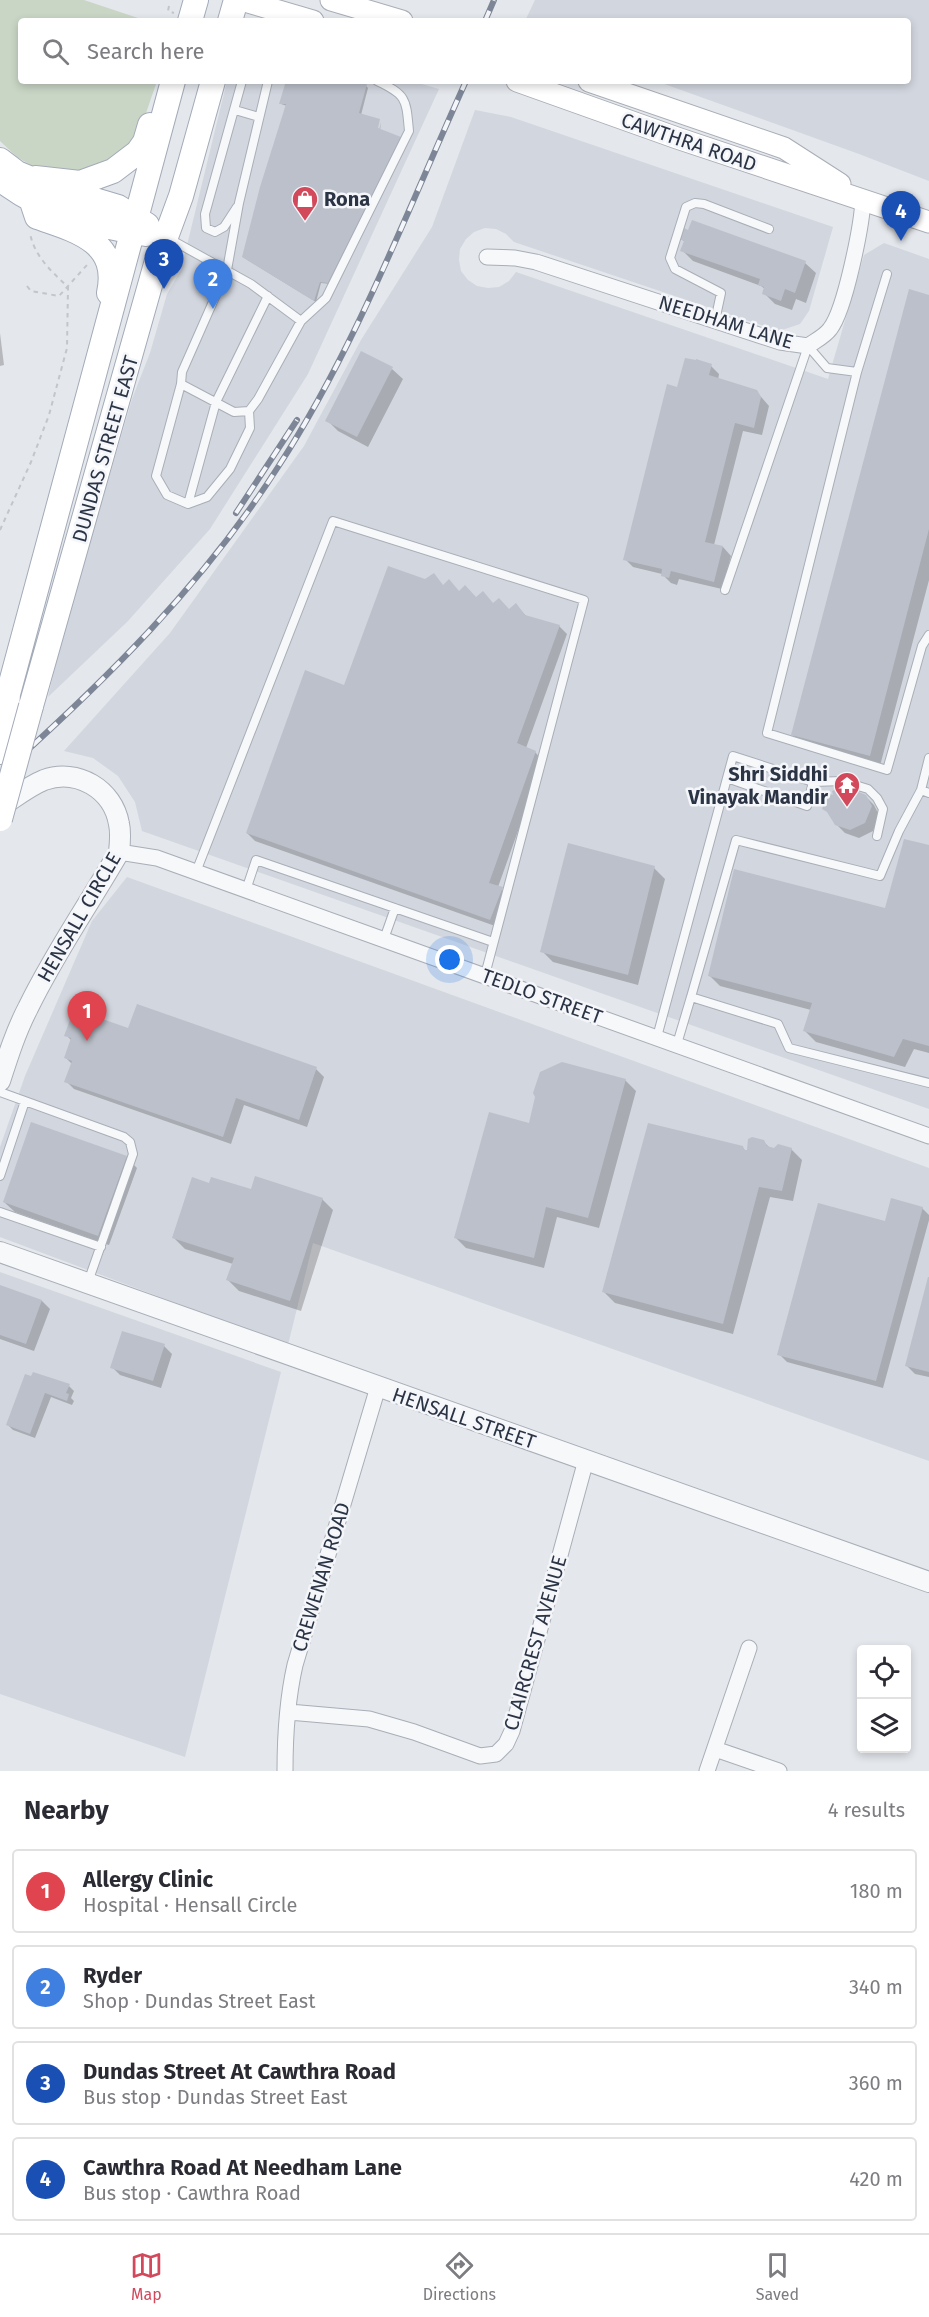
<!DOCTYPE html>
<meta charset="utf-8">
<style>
:root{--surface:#fff;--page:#f2f2f3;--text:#2b2b33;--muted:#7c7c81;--line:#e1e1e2;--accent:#d1495b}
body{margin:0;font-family:"Fira Sans",sans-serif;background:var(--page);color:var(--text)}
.controls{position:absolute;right:18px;bottom:18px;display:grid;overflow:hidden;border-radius:6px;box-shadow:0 3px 9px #0003}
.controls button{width:54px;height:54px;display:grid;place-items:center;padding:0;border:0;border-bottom:2px solid var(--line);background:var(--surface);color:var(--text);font:30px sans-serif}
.you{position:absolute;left:450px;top:960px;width:21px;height:21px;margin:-15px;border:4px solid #fff;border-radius:50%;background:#1a73e8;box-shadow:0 0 0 9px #1a73e833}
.badge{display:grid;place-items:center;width:39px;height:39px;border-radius:50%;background:var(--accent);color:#fff;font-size:20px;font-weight:700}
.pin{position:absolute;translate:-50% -50px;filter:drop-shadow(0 2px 3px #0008)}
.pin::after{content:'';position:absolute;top:32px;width:21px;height:18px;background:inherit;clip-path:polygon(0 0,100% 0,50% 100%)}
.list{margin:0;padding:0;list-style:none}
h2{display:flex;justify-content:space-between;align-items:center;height:78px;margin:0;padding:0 24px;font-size:26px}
h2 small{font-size:20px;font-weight:400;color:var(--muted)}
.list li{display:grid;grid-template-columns:39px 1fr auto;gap:18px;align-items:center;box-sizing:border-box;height:84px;margin:0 12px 12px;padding:0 12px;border:2px solid var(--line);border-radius:6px}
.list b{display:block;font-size:22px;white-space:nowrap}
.list p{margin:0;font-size:20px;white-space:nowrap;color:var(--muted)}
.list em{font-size:20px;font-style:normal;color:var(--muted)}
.icon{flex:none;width:33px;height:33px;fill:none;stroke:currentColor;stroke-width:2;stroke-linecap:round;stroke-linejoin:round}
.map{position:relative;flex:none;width:929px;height:1771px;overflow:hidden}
.search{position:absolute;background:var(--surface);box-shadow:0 3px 9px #0003;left:18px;right:18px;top:18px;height:66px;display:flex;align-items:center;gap:15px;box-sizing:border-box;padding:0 21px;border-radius:6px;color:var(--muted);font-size:22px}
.sheet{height:462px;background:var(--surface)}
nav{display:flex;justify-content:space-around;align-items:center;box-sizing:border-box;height:84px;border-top:2px solid var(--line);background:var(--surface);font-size:16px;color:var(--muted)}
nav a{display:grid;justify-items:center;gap:3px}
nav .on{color:var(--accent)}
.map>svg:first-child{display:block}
.built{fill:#d2d6de}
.green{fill:#c9d6c5}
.shadow{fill:#0003}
.building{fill:#bbc0ca}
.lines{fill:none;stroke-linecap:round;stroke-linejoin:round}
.service-casing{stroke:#a9aeb7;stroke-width:10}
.minor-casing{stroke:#a9aeb7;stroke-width:17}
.tertiary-casing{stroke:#a9aeb7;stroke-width:22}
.secondary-casing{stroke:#a9aeb7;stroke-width:23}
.primary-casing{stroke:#a3abb8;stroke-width:26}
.path{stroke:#c2c5cb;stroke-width:2;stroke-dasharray:4.5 4.5;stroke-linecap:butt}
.service{stroke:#f7f8fa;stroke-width:8}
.minor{stroke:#f7f8fa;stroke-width:15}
.tertiary{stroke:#f7f8fa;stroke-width:20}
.secondary{stroke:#fff;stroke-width:21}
.primary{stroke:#fff;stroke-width:24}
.rail-casing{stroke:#7d8696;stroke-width:6}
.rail{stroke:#f4f6f9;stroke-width:4;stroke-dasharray:11;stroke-linecap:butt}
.primary-bridge-casing{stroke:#a3abb8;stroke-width:26;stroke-linecap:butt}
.primary-bridge{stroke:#fff;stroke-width:24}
.labels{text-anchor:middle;stroke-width:5;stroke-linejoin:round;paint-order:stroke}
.street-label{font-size:20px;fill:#2b3445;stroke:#f4f6f9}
.poi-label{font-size:20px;font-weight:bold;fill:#2b3445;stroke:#f4f6f9;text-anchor:start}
</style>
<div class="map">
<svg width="929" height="1771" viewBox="0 0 929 1771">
<rect width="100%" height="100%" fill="#e4e7ec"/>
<path class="built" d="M 535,0 L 929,0 L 929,181 L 859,154 L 656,81 L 908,81 L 908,21 L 525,21 Z
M 227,81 L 411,81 L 439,89 L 308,374 L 210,529 L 128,621 L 48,697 L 62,638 L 132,399 L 150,353 L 167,294 L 181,270 Z
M 475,110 L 511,117 L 833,227 L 809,311 L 800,324 L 779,331 L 514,242 L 506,234 L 496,229 L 485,228 L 474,232 L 466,239 L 460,249 L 459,260 L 461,271 L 468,280 L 477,286 L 488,288 L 499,287 L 509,281 L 516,272 L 828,379 L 864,255 L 884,243 L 929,259 L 929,1109 L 142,831 L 135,802 L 118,776 L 93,758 L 64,751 L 170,633 L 304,446 L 361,340 L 432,227 Z
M 127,877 L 929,1168 L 929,1461 L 313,1243 L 288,1345 L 0,1237 L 0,1147 L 25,1076 L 92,921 Z
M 0,1272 L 281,1372 L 185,1757 L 0,1694 Z"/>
<path class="green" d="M 0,0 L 84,0 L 147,21 L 21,21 L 21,81 L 157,81 L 145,116 L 130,146 L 94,173 L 34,167 L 17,157 L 0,141 Z"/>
<path class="shadow" d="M 287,81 L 353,81 L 366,86 L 368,88 L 361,115 L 378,135 L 381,122 L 380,130 L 402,140 L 330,284 L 321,283 L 316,302 L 246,259 L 287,106 L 281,104 Z
M 681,239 L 805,263 L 816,273 L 806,303 L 796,299 L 792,310 L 775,304 L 764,293 L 765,289 L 761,286 L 693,261 L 682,250 L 685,242 Z
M 929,297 L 929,580 L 880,766 L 804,746 L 793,735 Z
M 0,333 L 4,365 L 0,366 Z
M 711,366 L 719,374 L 718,380 L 756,391 L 769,406 L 762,435 L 743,431 L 714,545 L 723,547 L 731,556 L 722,589 L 679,579 L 677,585 L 671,583 L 662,574 L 633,567 L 625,559 L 678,389 Z
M 392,369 L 403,379 L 368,447 L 338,431 L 327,420 Z
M 444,586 L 510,610 L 516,605 L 527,617 L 559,626 L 567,634 L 526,748 L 535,752 L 543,761 L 498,887 L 510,897 L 498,927 L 255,841 L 247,833 L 345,687 Z
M 865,796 L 874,805 L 879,815 L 873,831 L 859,838 L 845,833 L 836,824 L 836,797 Z
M 929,847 L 929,1053 L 914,1049 L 905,1067 L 816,1042 L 805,1031 L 811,1010 L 720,986 L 709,975 L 886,910 Z
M 654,868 L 665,879 L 638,985 L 553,962 L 542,951 Z
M 129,1030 L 316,1069 L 324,1077 L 307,1127 L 244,1105 L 231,1144 L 74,1089 L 66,1081 L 72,1064 L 66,1058 L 72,1041 L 66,1035 Z
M 625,1080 L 636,1091 L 599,1228 L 557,1217 L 544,1268 L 466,1248 L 455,1237 L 530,1124 Z
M 763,1141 L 770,1148 L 791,1149 L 802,1160 L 793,1201 L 770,1197 L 733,1334 L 615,1303 L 604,1292 L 742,1147 L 748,1153 Z
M 126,1157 L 137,1168 L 109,1245 L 15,1212 L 4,1202 Z
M 210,1185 L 322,1199 L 333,1210 L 301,1311 L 239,1291 L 228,1280 L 233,1264 L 185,1249 L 174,1238 Z
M 922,1208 L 929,1215 L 929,1220 L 883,1388 L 787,1362 L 779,1354 L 886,1223 Z
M 929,1280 L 929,1377 L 915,1374 L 907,1366 Z
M 0,1286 L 42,1301 L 50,1309 L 34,1351 L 0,1339 Z
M 164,1346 L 172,1354 L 161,1388 L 120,1375 L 112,1367 Z
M 32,1378 L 69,1386 L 74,1391 L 71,1398 L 74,1401 L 72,1405 L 51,1397 L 35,1438 L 13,1430 L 8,1425 Z"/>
<path class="building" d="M 286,81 L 357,81 L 367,84 L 359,113 L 380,119 L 378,128 L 401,137 L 328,283 L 320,282 L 314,301 L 242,257 L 260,187 L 286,104 L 279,104 Z
M 692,220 L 806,261 L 795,293 L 785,289 L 781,301 L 762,294 L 764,287 L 758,285 L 760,279 L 680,251 L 684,241 L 680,239 L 684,228 L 688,230 Z
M 909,289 L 929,295 L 929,529 L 870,756 L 791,735 Z
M 361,351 L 393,367 L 357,437 L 325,421 Z
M 685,358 L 696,360 L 696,359 L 712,364 L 709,375 L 757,390 L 761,397 L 754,428 L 735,423 L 705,542 L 723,546 L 714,582 L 671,571 L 669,578 L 661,576 L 662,569 L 623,560 L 667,384 L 677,387 Z
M 388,566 L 425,579 L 434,573 L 443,585 L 449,579 L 459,591 L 465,585 L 476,597 L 483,591 L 493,603 L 499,598 L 509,609 L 516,603 L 525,615 L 560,625 L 517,743 L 536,751 L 489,883 L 503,887 L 490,920 L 246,833 L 305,670 L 344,685 Z
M 844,786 L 866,795 L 872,806 L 865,823 L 850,830 L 835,825 L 827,812 L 822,809 L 828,793 L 833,795 L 832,791 Z
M 904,839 L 929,845 L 929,1046 L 903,1039 L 894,1057 L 803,1031 L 812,1003 L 708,976 L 734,869 L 885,908 Z
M 568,843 L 655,866 L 628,975 L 540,952 Z
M 137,1004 L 317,1067 L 299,1120 L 236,1098 L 223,1137 L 64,1082 L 72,1061 L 64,1058 L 71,1038 L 64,1036 L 74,1009 L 128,1028 Z
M 562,1062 L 626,1079 L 588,1218 L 546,1207 L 534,1258 L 454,1238 L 489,1112 L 529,1123 L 535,1097 L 533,1093 L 540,1072 Z
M 31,1122 L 127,1156 L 98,1236 L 3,1202 Z
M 648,1123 L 743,1146 L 744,1150 L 747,1150 L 748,1139 L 752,1137 L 764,1140 L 767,1146 L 774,1148 L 778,1144 L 792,1148 L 782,1191 L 759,1187 L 723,1324 L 602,1292 Z
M 255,1176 L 323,1198 L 290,1301 L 226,1280 L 234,1258 L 172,1238 L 192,1177 L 209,1183 L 211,1177 L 251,1189 Z
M 891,1198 L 923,1207 L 876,1381 L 777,1355 L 818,1203 L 885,1221 Z
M 928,1277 L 929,1277 L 929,1372 L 905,1366 Z
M 0,1285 L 42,1300 L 26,1344 L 0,1335 Z
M 122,1331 L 165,1344 L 153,1381 L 110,1368 Z
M 33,1372 L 70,1384 L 66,1393 L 69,1394 L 67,1401 L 45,1393 L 30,1434 L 6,1425 L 25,1374 L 31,1376 Z"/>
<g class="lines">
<g class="service-casing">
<path id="service" d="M 268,81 L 239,203 L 227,270 L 182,372 L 181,384 L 156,476 L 167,495 L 188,504 L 207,497 L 230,469 L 250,428 L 249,411 L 258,399 L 301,321 L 326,298 L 409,131 C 406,99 407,95 377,81
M 235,110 L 259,117
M 237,207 L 224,227 L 215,232 L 206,228 L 205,214 L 242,81
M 168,238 L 251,284 L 301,321
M 715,321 L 721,293 L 675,269 L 670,258 L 686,207 L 695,203 L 704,204 L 769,229
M 857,372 L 767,733 L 887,770 L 922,646 L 929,635
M 181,384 L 234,412 L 249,411
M 188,504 L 216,402 L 268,296
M 725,590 L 808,346 L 827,368 L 857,372 L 887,274
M 727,778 L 807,806 L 813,782
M 921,790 L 929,758
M 196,872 L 333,521 L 584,600 L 485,975
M 246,890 L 256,860 L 493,942
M 384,939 L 395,908
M 691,997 L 736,840 L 880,876 L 899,831 L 921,790 L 929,793
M 657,1037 L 733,756 L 813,782 L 842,781 L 868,789 L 877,798 L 883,809 L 877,836
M 677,1044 L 691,997 L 778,1024 L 789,1048 L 929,1083
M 0,1092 L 124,1137 L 130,1142 L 133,1154 L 88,1282
M 0,1176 L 25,1101
M 0,1212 L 101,1247"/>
</g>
<g class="minor-casing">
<path id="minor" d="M 487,257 L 515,258 L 536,262 L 780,342 L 808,346 C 815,341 825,336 830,329 C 845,310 862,225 863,199
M 119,852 L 157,858 L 929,1136
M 289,1712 L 369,1719 L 414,1732 L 480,1756 L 496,1754 L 506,1744 L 512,1731 L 586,1460
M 715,1749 L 779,1771
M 285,1771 C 285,1736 287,1700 295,1665 L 378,1387
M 707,1771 L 749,1648"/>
</g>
<g class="tertiary-casing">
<path id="tertiary" d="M 0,807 C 14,798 29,786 44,780 C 77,768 113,789 119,824 C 121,833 120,843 119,852 C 89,904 54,954 28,1008 C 16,1031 8,1056 0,1081
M 0,1252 L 929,1582"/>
</g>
<g class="secondary-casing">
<path id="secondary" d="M 241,0 L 313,21
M 331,0 L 402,21
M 517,81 L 677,138 L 929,222
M 589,81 L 784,148 L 840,184"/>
</g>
<g class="primary-casing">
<path id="primary" d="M 190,21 L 196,0
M 230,21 L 236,0
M 0,160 L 17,173 L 51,187 L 118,207 L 147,225
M 35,178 L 80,183 L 113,171 L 138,152 L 145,142 L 150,125
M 0,179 C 43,213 93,225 146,234
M 32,202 L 37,217 C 75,230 120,241 109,293
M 31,706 L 156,264 L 181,196 L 213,81
M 0,752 L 5,735 L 8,694 L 173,81"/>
</g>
<path class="path" d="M 169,6 L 168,11 L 174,13
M 27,286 L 31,291 L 59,296 L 87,265
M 0,530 L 31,462 L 49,415 L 67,348 L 68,287 C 52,272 34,256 30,233"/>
<use href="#service" class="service"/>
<use href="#minor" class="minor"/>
<use href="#tertiary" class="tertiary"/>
<use href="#secondary" class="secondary"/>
<use href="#primary" class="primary"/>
<g class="rail-casing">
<path id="rail" d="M 485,21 L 494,0
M 236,513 L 297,420
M 0,775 C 104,682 203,585 278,467 C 356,347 407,211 466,81"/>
</g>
<use href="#rail" class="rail"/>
<g class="primary-bridge-casing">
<path id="primary-bridge" d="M 0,819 L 31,706"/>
</g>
<use href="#primary-bridge" class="primary-bridge"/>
</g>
<defs>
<g id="shop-pin" transform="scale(1.35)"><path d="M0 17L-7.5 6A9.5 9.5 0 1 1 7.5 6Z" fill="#d1495b" stroke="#f4f6f9"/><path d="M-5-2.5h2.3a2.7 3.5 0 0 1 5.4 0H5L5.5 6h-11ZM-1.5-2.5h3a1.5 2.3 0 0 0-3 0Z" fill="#fff"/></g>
<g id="temple-pin" transform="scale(1.35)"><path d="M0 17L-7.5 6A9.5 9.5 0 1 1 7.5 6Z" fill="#d1495b" stroke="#f4f6f9"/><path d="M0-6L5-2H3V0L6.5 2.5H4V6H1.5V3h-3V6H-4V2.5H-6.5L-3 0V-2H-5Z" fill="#fff"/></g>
</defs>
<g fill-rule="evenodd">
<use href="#shop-pin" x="305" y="199"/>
<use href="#temple-pin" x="847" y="785"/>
</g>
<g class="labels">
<g class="street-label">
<text transform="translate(689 142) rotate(19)" y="7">CAWTHRA ROAD</text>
<text transform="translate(726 322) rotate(17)" y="7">NEEDHAM LANE</text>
<text transform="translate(105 449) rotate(-74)" y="7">DUNDAS STREET EAST</text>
<text transform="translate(79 917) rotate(-60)" y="7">HENSALL CIRCLE</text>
<text transform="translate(542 996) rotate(20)" y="7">TEDLO STREET</text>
<text transform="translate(464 1418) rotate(19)" y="7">HENSALL STREET</text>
<text transform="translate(321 1577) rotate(-73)" y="7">CREWENAN ROAD</text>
<text transform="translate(535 1643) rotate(-74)" y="7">CLAIRCREST AVENUE</text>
</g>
<g class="poi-label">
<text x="324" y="206">Rona</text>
<text x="828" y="781" text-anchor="end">Shri Siddhi<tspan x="828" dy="23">Vinayak Mandir</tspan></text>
</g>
</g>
</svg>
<div class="controls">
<button><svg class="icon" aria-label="locate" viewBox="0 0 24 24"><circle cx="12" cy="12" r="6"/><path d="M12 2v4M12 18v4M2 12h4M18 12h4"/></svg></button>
<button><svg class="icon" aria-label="layers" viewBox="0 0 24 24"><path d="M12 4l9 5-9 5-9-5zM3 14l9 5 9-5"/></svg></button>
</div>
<div class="you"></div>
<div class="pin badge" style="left:87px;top:1041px;background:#e0444e">1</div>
<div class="pin badge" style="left:213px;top:309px;background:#3f7fe0">2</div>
<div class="pin badge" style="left:164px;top:289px;background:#1a4fb4">3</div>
<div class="pin badge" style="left:901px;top:241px;background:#1a4fb4">4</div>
<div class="search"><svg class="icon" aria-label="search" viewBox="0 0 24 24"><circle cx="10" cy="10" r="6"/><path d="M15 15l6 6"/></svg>Search here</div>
</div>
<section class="sheet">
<h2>Nearby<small>4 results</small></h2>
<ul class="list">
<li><span class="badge" style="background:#e0444e">1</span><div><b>Allergy Clinic</b><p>Hospital · Hensall Circle</p></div><em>180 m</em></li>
<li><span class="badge" style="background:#3f7fe0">2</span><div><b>Ryder</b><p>Shop · Dundas Street East</p></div><em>340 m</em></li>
<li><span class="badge" style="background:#1a4fb4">3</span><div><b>Dundas Street At Cawthra Road</b><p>Bus stop · Dundas Street East</p></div><em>360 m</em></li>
<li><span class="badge" style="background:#1a4fb4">4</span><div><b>Cawthra Road At Needham Lane</b><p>Bus stop · Cawthra Road</p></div><em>420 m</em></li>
</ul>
</section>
<nav>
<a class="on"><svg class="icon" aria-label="map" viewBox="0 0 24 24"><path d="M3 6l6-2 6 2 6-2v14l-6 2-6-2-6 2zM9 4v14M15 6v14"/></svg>Map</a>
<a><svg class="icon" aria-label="directions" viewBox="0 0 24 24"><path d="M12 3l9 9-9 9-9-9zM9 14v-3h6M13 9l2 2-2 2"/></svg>Directions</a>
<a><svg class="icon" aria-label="saved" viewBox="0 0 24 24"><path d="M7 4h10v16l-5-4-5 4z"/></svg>Saved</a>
</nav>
